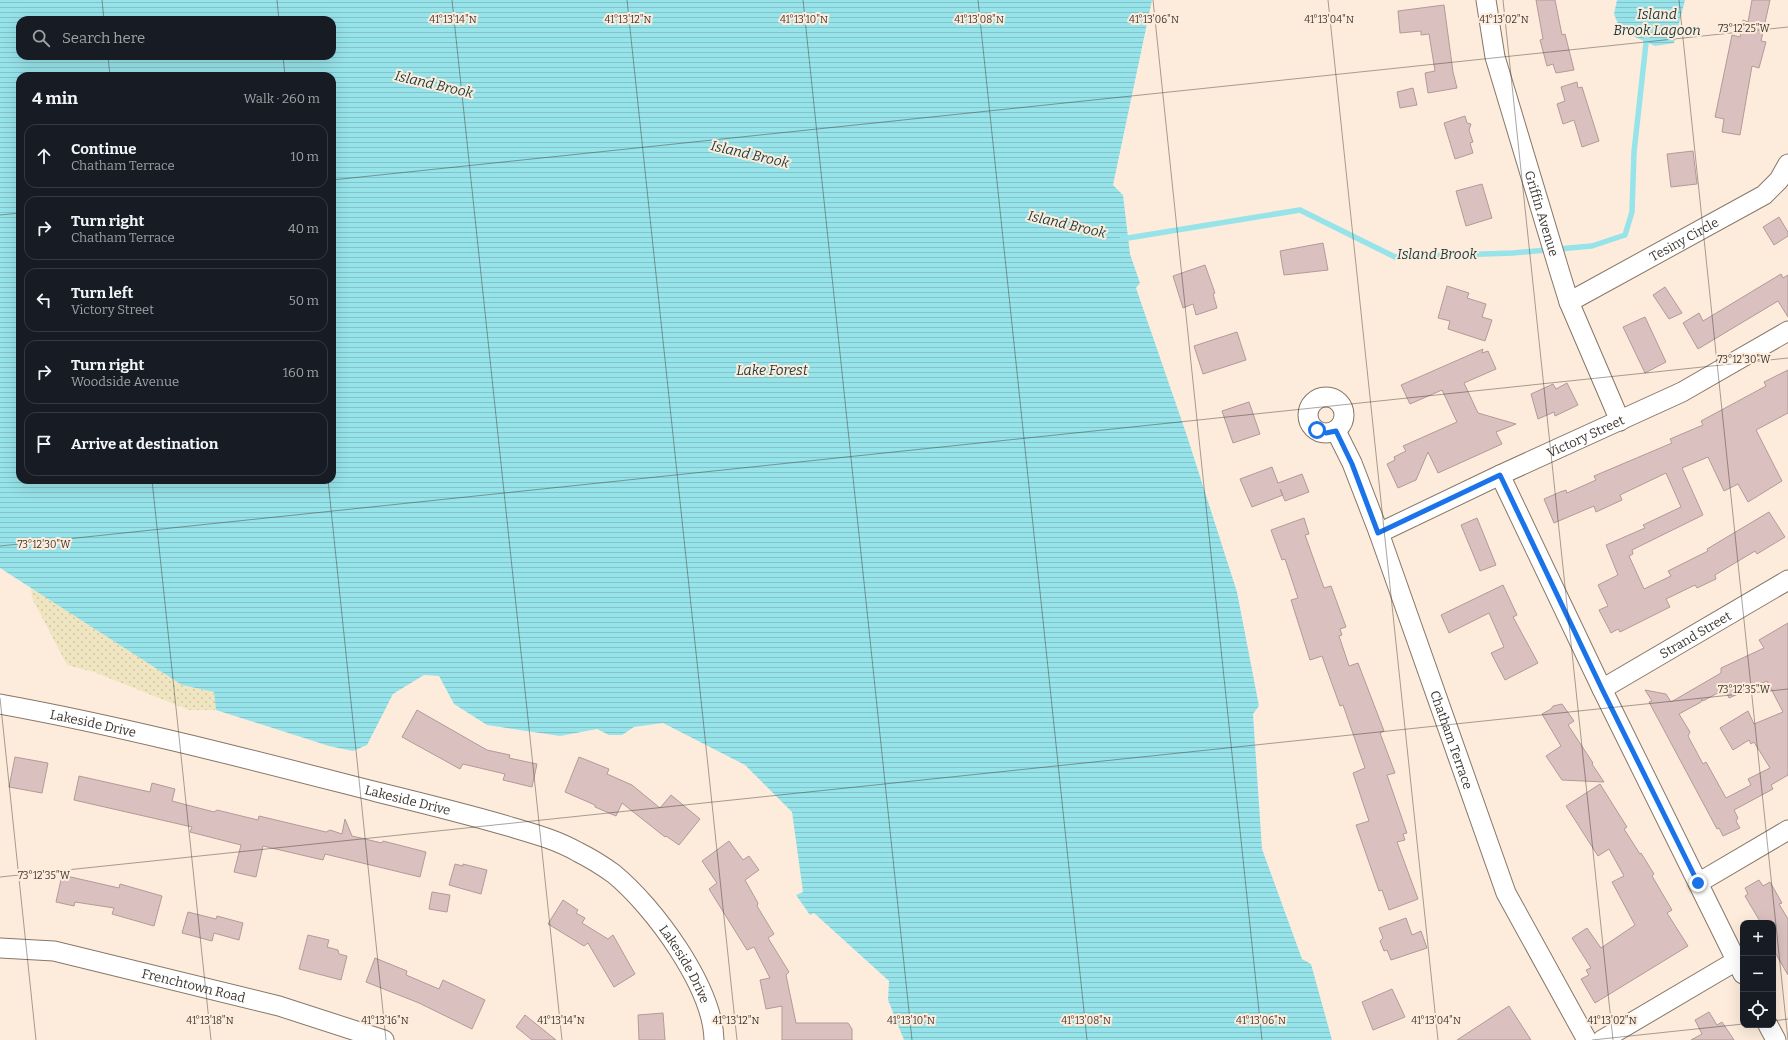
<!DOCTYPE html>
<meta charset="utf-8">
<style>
:root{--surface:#171b24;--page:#242831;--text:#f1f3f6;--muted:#9ea1a6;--line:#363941}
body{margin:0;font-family:Bitter,serif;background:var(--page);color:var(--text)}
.controls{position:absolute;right:12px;bottom:12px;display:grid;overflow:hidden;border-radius:8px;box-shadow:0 4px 16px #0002}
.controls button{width:36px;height:36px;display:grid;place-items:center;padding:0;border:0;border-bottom:1px solid var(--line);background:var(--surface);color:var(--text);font:20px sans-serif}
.stop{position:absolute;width:12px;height:12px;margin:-9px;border:3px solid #1a73e8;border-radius:50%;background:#fff}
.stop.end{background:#1a73e8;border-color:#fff;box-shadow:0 1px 4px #0008}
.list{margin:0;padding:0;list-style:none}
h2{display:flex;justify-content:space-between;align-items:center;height:52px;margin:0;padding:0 16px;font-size:17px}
h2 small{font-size:13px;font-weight:400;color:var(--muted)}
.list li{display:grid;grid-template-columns:26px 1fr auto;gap:12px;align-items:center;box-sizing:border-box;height:64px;margin:0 8px 8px;padding:0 8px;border:1px solid var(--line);border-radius:12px}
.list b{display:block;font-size:15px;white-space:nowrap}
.list p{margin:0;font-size:13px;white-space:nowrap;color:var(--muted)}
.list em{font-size:13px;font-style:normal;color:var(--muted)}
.icon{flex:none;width:22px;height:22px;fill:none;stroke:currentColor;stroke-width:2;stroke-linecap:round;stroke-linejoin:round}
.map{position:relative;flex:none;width:1788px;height:1040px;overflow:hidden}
.search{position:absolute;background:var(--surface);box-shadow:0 4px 16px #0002;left:16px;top:16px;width:320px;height:44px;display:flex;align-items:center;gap:10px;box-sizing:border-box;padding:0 14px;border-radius:12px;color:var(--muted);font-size:15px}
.panel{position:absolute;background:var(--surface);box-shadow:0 4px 16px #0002;left:16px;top:72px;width:320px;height:412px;border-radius:12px}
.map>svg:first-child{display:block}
.sand{fill:url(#sand-dots)}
.water{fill:url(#water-rules);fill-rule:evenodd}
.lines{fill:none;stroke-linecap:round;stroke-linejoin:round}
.stream{stroke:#97e3ea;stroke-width:5.5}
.building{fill:#dac0be;stroke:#b39a99;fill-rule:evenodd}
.minor-casing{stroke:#877768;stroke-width:21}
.minor{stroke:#fff;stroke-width:19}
.route{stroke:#1a73e8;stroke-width:5}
.ticks{fill:none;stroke:#3e3731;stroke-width:1;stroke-opacity:0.45}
.labels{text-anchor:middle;stroke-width:4;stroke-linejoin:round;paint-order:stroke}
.street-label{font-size:13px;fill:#3e3731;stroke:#fdecdb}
.water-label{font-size:14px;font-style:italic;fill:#183d40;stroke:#fdecdb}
.ticks-label{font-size:10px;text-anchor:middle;fill:#3e3731;stroke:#fdecdb;stroke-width:4;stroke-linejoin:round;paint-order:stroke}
</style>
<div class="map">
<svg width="1788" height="1040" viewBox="0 0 1788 1040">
<defs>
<pattern id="sand-dots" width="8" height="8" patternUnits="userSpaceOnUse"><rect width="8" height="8" fill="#efe5c0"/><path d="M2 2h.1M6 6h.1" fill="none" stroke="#cec5a5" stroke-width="1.8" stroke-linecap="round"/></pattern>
<pattern id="water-rules" width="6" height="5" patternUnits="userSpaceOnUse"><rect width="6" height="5" fill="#97e3ea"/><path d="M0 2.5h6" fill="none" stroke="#83c3c9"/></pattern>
</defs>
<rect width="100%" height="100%" fill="#fdecdb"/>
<path class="sand" d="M 31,588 L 182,685 L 214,692 L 216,710 L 189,710 L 94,672 L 67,665 L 32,598 Z"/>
<path class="water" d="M 0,0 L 1152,0 L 1113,185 L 1123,195 L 1130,254 L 1140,283 L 1136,288 L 1187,436 L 1237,592 L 1259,706 L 1253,714 L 1262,849 L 1302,959 L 1311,964 L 1332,1040 L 904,1040 L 888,1000 L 889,981 L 814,913 L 810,915 L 796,895 L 803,892 L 792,812 L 745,765 L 663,723 L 634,727 L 622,735 L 609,735 L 597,729 L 560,736 L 487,725 L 454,704 L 439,676 L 424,675 L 393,694 L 367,745 L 353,751 L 329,746 L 216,710 L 214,692 L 182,685 L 0,568 ZM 20,20 L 332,20 L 332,56 L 20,56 ZM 20,76 L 332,76 L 332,480 L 20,480 Z
M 1617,0 L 1685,0 L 1674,43 L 1655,46 L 1635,37 L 1618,24 L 1614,14 Z"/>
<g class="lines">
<path class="stream" d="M 1122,236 L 1128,238 L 1300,210 L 1395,257 L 1513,253 L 1592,246 L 1625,235 L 1632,212 L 1634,152 L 1647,34"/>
</g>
<path class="building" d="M 1536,0 L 1555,0 L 1562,35 L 1565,34 L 1574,70 L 1556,73 L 1553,64 L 1547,66 L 1540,40 L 1543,39 Z
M 1752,0 L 1770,0 L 1761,41 L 1766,42 L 1759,68 L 1752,66 L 1740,135 L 1722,132 L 1724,119 L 1715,117 L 1732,35 L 1740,37 L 1743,20 L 1748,22 Z
M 1444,5 L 1453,72 L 1457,88 L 1428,93 L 1425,73 L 1435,71 L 1429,34 L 1421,35 L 1421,31 L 1400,33 L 1398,11 Z
M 1577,82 L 1578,88 L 1582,87 L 1599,141 L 1582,147 L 1574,120 L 1563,124 L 1557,104 L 1565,101 L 1561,87 Z
M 1413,88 L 1417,105 L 1400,108 L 1397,92 Z
M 1465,116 L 1467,123 L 1471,124 L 1469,130 L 1473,142 L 1470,143 L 1473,153 L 1455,159 L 1444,123 Z
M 1693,151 L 1697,184 L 1671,187 L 1667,154 Z
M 1482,184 L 1492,218 L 1466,226 L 1456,191 Z
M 1779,217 L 1788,232 L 1788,236 L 1774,245 L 1763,227 Z
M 1323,243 L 1328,270 L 1284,275 L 1280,251 Z
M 1205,265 L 1215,293 L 1213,294 L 1217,308 L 1196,315 L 1193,304 L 1183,308 L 1173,276 Z
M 1781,274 L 1783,278 L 1788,275 L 1788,317 L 1778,301 L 1698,349 L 1683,323 L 1699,313 L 1703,321 Z
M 1447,286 L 1469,293 L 1467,298 L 1486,304 L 1482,317 L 1492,320 L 1485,341 L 1448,329 L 1450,321 L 1438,318 Z
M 1665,287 L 1682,313 L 1669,319 L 1653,295 Z
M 1645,317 L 1666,362 L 1645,373 L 1623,327 Z
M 1237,332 L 1246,360 L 1203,374 L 1194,346 Z
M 1483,349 L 1482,353 L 1488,351 L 1496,369 L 1464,383 L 1478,413 L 1516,424 L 1496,432 L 1502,444 L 1438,473 L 1428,452 L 1416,480 L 1398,488 L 1387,464 L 1395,460 L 1394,457 L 1406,451 L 1403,446 L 1457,422 L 1442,390 L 1410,404 L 1401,385 Z
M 1788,370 L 1788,413 L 1756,430 L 1782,481 L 1748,502 L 1738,484 L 1724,491 L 1708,457 L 1682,468 L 1703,515 L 1632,550 L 1633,554 L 1629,556 L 1644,589 L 1671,576 L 1668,571 L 1708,551 L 1707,549 L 1769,512 L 1785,537 L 1757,554 L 1755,551 L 1715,575 L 1716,579 L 1697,588 L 1695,585 L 1666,599 L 1670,607 L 1620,632 L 1618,629 L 1611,633 L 1599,610 L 1608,606 L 1598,585 L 1618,575 L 1606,545 L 1645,528 L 1643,525 L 1681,507 L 1666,473 L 1620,495 L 1622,500 L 1596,512 L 1594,506 L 1554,523 L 1544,499 L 1560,492 L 1566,490 L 1567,493 L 1596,480 L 1594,476 L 1672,443 L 1670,439 L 1703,425 L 1701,421 L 1766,386 L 1764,382 Z
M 1567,383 L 1578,405 L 1555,416 L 1554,412 L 1538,419 L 1531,394 L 1553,384 L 1556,389 Z
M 1249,402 L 1260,434 L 1233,443 L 1222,411 Z
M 1272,467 L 1278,483 L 1302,474 L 1309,492 L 1285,501 L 1280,489 L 1283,495 L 1252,507 L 1240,479 Z
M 1304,518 L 1309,534 L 1305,535 L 1324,588 L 1331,586 L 1346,627 L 1340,629 L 1342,635 L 1339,636 L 1349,666 L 1358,663 L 1384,731 L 1380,733 L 1395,773 L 1387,775 L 1407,833 L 1403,834 L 1405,840 L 1397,842 L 1418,899 L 1389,910 L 1382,890 L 1379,891 L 1356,825 L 1369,821 L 1353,773 L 1365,768 L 1343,705 L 1340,706 L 1322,656 L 1310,660 L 1291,600 L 1298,598 L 1285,559 L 1282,560 L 1271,530 Z
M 1477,518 L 1496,565 L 1480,571 L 1461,525 Z
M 1503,585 L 1517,615 L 1513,617 L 1538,663 L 1505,680 L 1491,653 L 1504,647 L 1489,613 L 1449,633 L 1441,615 Z
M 1788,623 L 1788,775 L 1771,785 L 1773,789 L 1734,810 L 1738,818 L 1736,821 L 1740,828 L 1723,836 L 1719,828 L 1717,829 L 1649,702 L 1652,701 L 1645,690 L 1666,694 L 1671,702 L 1721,673 L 1721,668 L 1764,648 L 1759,640 ZM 1767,681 L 1783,712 L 1754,724 L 1748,711 L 1720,728 L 1733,750 L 1749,740 L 1751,744 L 1754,742 L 1770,768 L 1748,779 L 1751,785 L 1726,798 L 1706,762 L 1703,764 L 1688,736 L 1690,732 L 1679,714 L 1701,702 L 1702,699 L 1703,701 L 1725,689 L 1729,698 Z
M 1562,704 L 1574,721 L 1568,725 L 1593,763 L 1592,764 L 1604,782 L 1562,780 L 1546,756 L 1561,746 L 1542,714 L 1551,709 L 1553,706 Z
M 417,710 L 487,750 L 510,755 L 509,758 L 537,764 L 532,787 L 503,780 L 505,774 L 463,764 L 460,769 L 402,737 Z
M 15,757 L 48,763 L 42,793 L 9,787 Z
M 579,757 L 609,769 L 607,774 L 632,785 L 660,808 L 671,795 L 700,819 L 679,845 L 666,836 L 665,837 L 622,803 L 616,816 L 595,807 L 595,805 L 565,792 Z
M 79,776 L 150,792 L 152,783 L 175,789 L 172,801 L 214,812 L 217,810 L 258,820 L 259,816 L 326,832 L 330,830 L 342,834 L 345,819 L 352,836 L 382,843 L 383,841 L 426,852 L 420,877 L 325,854 L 323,860 L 263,846 L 256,877 L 234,872 L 241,845 L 190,832 L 192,827 L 74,800 Z
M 1600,784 L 1627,827 L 1624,829 L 1640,854 L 1641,853 L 1654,874 L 1652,876 L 1672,910 L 1667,913 L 1688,946 L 1595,1003 L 1581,979 L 1589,975 L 1586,970 L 1591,968 L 1572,938 L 1587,928 L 1601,948 L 1635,925 L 1612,882 L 1624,876 L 1609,849 L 1598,856 L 1566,806 Z
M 729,841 L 743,860 L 749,856 L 759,870 L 745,880 L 758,903 L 757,906 L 774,934 L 768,938 L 789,972 L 786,975 L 796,1023 L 848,1023 L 852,1029 L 852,1040 L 782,1040 L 782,1006 L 766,1009 L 760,980 L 770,978 L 754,947 L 747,950 L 709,889 L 717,883 L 702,861 Z
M 455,864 L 463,866 L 463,864 L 487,870 L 481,894 L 449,885 Z
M 62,875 L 119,888 L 120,884 L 162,896 L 154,926 L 112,914 L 114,908 L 75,902 L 74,906 L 56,902 Z
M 1759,880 L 1763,886 L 1770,882 L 1782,903 L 1779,904 L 1788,919 L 1788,975 L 1773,949 L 1773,923 L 1761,923 L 1745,896 L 1748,894 L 1745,888 Z
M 432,892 L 450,895 L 447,912 L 429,909 Z
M 563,900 L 578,910 L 576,913 L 585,918 L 582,923 L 608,939 L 613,935 L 635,974 L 614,987 L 588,943 L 584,946 L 548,924 Z
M 188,912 L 216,919 L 217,916 L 243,923 L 239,940 L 214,933 L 212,941 L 182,933 Z
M 1406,918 L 1412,935 L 1421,931 L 1427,948 L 1391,960 L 1387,950 L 1384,951 L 1380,941 L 1383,938 L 1379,928 Z
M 308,935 L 329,940 L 327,947 L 338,950 L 339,954 L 347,956 L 341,980 L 299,969 Z
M 375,958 L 407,971 L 406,975 L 439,989 L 443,980 L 485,1000 L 472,1029 L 419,1003 L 366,982 Z
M 1392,989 L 1405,1017 L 1373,1030 L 1362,1002 Z
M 1509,1006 L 1531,1040 L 1457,1040 Z
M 1709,1012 L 1717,1025 L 1722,1022 L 1734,1040 L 1691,1040 L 1702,1034 L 1695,1020 Z
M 663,1013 L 665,1040 L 639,1040 L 638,1015 Z
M 525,1015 L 556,1040 L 532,1040 L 516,1027 Z"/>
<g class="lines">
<g class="minor-casing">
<g id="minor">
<path id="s1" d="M 1486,0 L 1495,57 L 1560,273 L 1569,302 L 1620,421"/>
<path id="s2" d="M 1569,302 L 1764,195 L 1779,180 L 1788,164"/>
<circle cx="1326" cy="415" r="18"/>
<path id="s3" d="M 1336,431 L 1352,463 L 1379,533 L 1506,893 L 1587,1040"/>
<path d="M 1500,475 L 1602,689 L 1743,974"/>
<path id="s4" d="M 1379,533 L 1500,475 L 1682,392 L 1788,331"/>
<path id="s5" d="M 1602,689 L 1788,580"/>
<path id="s6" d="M 0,704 C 127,727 252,760 377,792 C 422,803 467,814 511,827 C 535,834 557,840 578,852 C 590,858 603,866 614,874 C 654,907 713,987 714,1040"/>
<path d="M 1698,883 L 1788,830"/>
<path id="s7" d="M 0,948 L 54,951 L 279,1006 L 384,1040"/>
<path d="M 1768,1025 L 1776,1040"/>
<path d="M 1602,1040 L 1736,961"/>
</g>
</g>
<use href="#minor" class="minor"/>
</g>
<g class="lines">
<path class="route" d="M 1317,430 L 1326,433 L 1336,431 L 1352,464 L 1378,533 L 1500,475 L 1602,689 L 1698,883"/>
</g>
<path class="ticks" d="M 102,0 L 104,20M 277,0 L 279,20M 452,0 L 562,1040M 627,0 L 737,1040M 803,0 L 912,1040M 978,0 L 1087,1040M 1153,0 L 1262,1040M 1328,0 L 1438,1040M 1503,0 L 1613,1040M 1679,0 L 1788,1040M 108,56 L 110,76M 283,56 L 285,76M 332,180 L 1788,27M 0,215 L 20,213M 152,480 L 211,1040M 328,480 L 386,1040M 0,546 L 1788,358M 0,698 L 36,1040M 0,877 L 1788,689M 1773,1021 L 1788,1019M 1592,1040 L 1743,1024"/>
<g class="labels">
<g class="street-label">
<text dy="5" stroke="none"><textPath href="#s1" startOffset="221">Griffin Avenue</textPath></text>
<text dy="5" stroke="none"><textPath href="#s2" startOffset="131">Tesiny Circle</textPath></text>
<text dy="5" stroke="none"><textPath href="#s4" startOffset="228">Victory Street</textPath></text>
<text dy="5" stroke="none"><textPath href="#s5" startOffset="108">Strand Street</textPath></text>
<text dy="5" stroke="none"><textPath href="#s6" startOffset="95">Lakeside Drive</textPath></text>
<text dy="5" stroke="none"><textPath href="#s3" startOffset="330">Chatham Terrace</textPath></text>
<text dy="5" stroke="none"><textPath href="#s6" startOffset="419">Lakeside Drive</textPath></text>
<text dy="5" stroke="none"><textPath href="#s6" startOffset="755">Lakeside Drive</textPath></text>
<text dy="5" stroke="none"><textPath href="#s7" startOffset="198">Frenchtown Road</textPath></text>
</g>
<g class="water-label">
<text x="1657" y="19">Island<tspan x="1657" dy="16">Brook Lagoon</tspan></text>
<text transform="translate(434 84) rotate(13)" y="5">Island Brook</text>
<text transform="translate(750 154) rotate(13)" y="5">Island Brook</text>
<text transform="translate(1067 224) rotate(13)" y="5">Island Brook</text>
<text x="1437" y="259">Island Brook</text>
<text x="772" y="375">Lake Forest</text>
</g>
</g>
<g class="ticks-label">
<text x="453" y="23">41°13'14"N</text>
<text x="628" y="23">41°13'12"N</text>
<text x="804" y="23">41°13'10"N</text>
<text x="979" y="23">41°13'08"N</text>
<text x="1154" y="23">41°13'06"N</text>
<text x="1329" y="23">41°13'04"N</text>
<text x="1504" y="23">41°13'02"N</text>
<text x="1744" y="32">73°12'25"W</text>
<text x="1744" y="363">73°12'30"W</text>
<text x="44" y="548">73°12'30"W</text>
<text x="1744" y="693">73°12'35"W</text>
<text x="44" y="879">73°12'35"W</text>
<text x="210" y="1024">41°13'18"N</text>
<text x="385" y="1024">41°13'16"N</text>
<text x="561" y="1024">41°13'14"N</text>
<text x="736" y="1024">41°13'12"N</text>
<text x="911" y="1024">41°13'10"N</text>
<text x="1086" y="1024">41°13'08"N</text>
<text x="1261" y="1024">41°13'06"N</text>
<text x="1436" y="1024">41°13'04"N</text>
<text x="1612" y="1024">41°13'02"N</text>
</g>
</svg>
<div class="controls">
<button>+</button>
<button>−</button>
<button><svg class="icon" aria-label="locate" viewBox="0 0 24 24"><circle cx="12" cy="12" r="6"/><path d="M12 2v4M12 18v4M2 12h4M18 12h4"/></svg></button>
</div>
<div class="stop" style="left:1317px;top:430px"></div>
<div class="stop end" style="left:1698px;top:883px"></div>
<div class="search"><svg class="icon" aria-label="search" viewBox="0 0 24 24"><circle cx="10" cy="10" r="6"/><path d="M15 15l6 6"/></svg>Search here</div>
<section class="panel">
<h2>4 min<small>Walk · 260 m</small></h2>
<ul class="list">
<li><svg class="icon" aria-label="ahead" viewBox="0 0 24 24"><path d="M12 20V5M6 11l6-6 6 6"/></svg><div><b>Continue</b><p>Chatham Terrace</p></div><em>10 m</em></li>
<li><svg class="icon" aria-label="right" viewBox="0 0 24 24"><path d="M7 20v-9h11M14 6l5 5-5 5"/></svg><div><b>Turn right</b><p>Chatham Terrace</p></div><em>40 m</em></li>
<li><svg class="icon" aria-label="left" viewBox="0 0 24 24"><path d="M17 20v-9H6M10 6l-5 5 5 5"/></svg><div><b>Turn left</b><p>Victory Street</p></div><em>50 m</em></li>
<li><svg class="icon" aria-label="right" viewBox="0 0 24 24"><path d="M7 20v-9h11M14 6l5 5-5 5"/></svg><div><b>Turn right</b><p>Woodside Avenue</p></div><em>160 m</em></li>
<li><svg class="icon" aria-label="arrive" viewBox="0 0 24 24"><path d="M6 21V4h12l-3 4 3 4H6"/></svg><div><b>Arrive at destination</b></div></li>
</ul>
</section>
</div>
